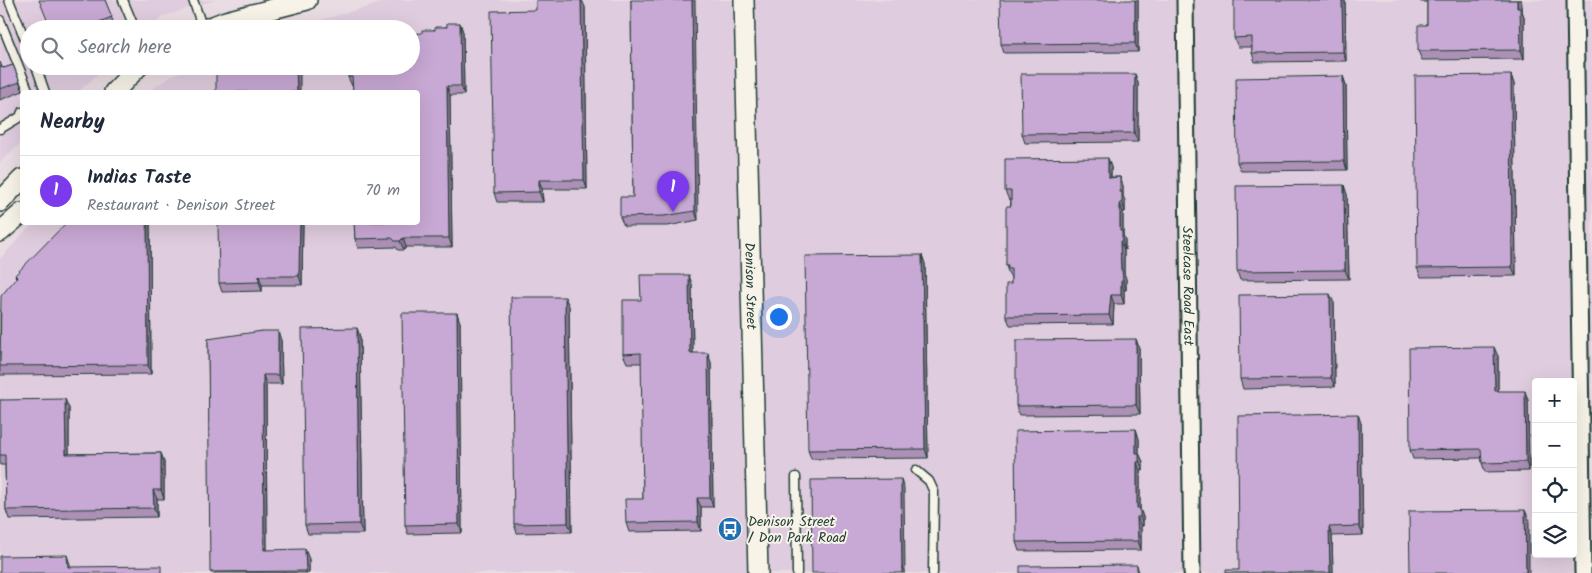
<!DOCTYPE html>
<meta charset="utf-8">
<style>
:root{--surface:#fff;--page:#f6f6f7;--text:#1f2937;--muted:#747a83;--line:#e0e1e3;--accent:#7c3aed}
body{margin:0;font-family:Kalam,sans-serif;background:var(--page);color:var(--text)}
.controls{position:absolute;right:15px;bottom:15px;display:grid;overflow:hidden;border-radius:5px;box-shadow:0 5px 20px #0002}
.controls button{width:45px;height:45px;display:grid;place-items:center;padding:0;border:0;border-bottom:1px solid var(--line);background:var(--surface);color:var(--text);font:25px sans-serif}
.you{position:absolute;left:778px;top:316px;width:18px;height:18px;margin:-12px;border:4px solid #fff;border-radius:50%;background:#1a73e8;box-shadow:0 0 0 8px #1a73e833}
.badge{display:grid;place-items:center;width:32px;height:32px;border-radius:50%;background:var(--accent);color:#fff;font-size:16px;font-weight:700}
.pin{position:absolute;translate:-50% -41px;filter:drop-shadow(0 1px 2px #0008)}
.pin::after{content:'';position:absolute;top:26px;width:18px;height:15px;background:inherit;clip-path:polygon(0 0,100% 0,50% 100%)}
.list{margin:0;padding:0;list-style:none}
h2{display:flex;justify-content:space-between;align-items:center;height:65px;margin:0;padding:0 20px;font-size:21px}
h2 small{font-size:16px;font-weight:400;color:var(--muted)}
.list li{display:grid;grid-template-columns:32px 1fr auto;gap:15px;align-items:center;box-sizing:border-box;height:70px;padding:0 20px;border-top:1px solid var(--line)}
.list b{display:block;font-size:19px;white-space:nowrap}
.list p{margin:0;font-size:16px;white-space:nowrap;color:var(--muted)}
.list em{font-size:16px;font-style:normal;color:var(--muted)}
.icon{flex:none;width:28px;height:28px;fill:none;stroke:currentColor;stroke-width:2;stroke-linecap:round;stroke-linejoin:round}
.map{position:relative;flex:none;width:1592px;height:573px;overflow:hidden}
.search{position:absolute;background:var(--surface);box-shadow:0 5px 20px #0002;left:20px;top:20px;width:400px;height:55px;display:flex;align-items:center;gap:12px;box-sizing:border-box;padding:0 18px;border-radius:28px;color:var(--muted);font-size:19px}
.panel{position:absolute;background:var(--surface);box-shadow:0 5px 20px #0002;left:20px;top:90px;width:400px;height:135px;border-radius:5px}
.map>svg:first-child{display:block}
.built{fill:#dfccde;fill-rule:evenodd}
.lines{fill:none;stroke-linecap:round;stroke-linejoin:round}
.service-casing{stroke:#1f3d34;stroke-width:11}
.minor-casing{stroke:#1f3d34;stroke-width:19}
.tertiary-casing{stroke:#1f3d34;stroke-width:22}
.service{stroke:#f7f3e8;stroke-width:8}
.minor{stroke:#f7f3e8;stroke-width:15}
.tertiary{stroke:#f7f3e8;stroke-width:19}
.wall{fill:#ac90b6;stroke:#1f3d34}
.shaded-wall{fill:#8c7694;stroke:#1f3d34}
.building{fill:#c8a8d4;stroke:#1f3d34}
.labels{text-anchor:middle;stroke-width:4;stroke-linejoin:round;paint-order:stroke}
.street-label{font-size:14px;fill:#1f3d34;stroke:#f7f3e8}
.poi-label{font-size:14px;fill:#1f3d34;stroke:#f7f3e8;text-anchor:start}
</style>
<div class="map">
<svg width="1592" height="573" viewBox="0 0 1592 573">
<rect width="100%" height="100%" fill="#e9dce2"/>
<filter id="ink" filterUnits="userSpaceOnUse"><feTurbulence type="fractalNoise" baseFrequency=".02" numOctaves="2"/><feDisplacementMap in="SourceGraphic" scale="10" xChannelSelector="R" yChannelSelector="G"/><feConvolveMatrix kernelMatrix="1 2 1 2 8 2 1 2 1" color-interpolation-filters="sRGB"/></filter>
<g filter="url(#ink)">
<path class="built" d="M 0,0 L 215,0 L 164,16 L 149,29 L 29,29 L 29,66 L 107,66 L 78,92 L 22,92 L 22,142 L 0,162 Z
M 393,0 L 1592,0 L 1592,573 L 0,573 L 0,259 L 33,223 L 418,222 L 418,92 L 150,92 L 157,85 L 189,66 L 411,66 L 411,29 L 288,29 ZM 1536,382 L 1573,382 L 1573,554 L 1536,554 Z"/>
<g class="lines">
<g class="service-casing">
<path id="service" d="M 9,0 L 29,49
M 123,0 L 135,29
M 193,0 L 203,29
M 0,20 L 29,92
M 36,66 L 45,92
M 0,129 L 20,117 L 22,112
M 916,470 L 929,481 L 934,492 L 933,573
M 796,477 L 797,573"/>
</g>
<g class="minor-casing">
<g id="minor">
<path id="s1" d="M 1185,0 L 1192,573"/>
<path d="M 1575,0 L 1583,573"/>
</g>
</g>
<g class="tertiary-casing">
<g id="tertiary">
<path id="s2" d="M 744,0 L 758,573"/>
<path d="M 205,29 L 226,21 L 307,0"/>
<path d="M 114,92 L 139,66"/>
<path d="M 0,202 L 22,179"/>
<path d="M 0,232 L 22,213"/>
</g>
</g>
<use href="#service" class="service"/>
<use href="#minor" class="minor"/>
<use href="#tertiary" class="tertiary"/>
</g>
<path class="wall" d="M 105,0 L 114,24 L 101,29 L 30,29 Z
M 631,0 L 698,220 L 668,226 L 624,226 L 620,217 L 633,197 Z
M 1138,0 L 1138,52 L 1004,53 L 1001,44 Z
M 1345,0 L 1346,61 L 1255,62 L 1252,53 L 1252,47 L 1238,47 L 1234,38 Z
M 1420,0 L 1521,0 L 1521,8 L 1524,17 L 1524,59 L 1422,60 L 1418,51 L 1427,25 L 1427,2 L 1421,2 Z
M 585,7 L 587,189 L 542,189 L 543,202 L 497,202 L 494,193 L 536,10 Z
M 460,23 L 463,32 L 464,95 L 450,95 L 452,247 L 406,247 L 404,250 L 398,250 L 396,247 L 358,248 L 355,239 L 353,86 L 352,86 L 348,77 L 411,66 L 422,33 Z
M 0,62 L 2,67 L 4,68 L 13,65 L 23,91 L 0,100 Z
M 43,66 L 55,66 L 45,70 Z
M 1135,74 L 1138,83 L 1138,142 L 1025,143 L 1022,134 Z
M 1511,75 L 1514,84 L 1516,276 L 1421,277 L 1417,268 Z
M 1343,76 L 1346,85 L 1347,170 L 1241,171 L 1237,162 Z
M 1111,167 L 1111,177 L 1120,177 L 1123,186 L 1123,196 L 1125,201 L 1125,212 L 1123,212 L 1123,235 L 1125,240 L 1125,250 L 1124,250 L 1124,273 L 1126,279 L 1126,290 L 1124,290 L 1124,304 L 1114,304 L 1113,324 L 1010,325 L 1006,316 L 1011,284 L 1011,278 L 1009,275 L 1006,266 L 1011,200 L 1009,200 L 1005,191 Z
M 1347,194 L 1349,279 L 1240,280 L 1237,271 Z
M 150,222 L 151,374 L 0,375 L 0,312 L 16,278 L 15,275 Z
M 303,222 L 302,285 L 262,285 L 262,291 L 222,292 L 219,283 Z
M 922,255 L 925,264 L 928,458 L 811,459 L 808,450 Z
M 692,284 L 693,353 L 711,362 L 713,507 L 701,507 L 701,531 L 629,532 L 626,523 L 643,499 L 642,363 L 627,363 L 623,354 L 641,300 Z
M 1334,303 L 1335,387 L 1243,389 L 1240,379 Z
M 569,306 L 572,532 L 517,533 L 514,524 Z
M 460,322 L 462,533 L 408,534 L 405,525 Z
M 357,328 L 360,337 L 363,534 L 308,534 L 305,525 Z
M 208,339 L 281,340 L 282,384 L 266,384 L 267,550 L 309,559 L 309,573 L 211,573 Z
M 1136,339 L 1139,348 L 1140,414 L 1019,415 L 1016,406 Z
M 1498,356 L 1498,391 L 1528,400 L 1529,471 L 1485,472 L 1482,463 L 1482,458 L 1413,459 L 1410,450 Z
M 0,400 L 69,408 L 69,454 L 161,453 L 164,462 L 164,499 L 157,499 L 157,517 L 9,519 L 6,510 L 5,465 L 0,465 Z
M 1361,423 L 1363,535 L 1332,536 L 1333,573 L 1226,573 L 1239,570 Z
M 1136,429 L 1139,439 L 1139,453 L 1143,462 L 1143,471 L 1140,471 L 1140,509 L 1143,517 L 1143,526 L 1141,526 L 1141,550 L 1019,551 L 1016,542 Z"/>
<path class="shaded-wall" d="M 581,0 L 582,0 L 585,7 L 587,189 L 584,180 Z
M 692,0 L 695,0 L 698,220 L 695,211 Z
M 1135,0 L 1138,0 L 1138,52 L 1135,43 Z
M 1342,0 L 1345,0 L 1346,61 L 1343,52 Z
M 1517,0 L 1521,0 L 1521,8 L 1524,17 L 1524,59 L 1521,50 Z
M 460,23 L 463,32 L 464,95 L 461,86 Z
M 296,66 L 300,66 L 300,92 L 297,92 Z
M 1135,74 L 1138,83 L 1138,142 L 1134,133 Z
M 1511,75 L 1514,84 L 1516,276 L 1512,267 Z
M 1343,76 L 1346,85 L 1347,170 L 1344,161 Z
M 447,86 L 450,95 L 452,247 L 449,238 Z
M 1108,158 L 1111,167 L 1111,178 L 1113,187 L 1108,173 Z
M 1120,177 L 1123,186 L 1123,196 L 1125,201 L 1125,212 L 1122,202 L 1120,192 Z
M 539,180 L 542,189 L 543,202 L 539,192 Z
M 1344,185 L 1347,194 L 1349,279 L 1345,270 Z
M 1120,203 L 1123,212 L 1123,235 L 1125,240 L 1125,250 L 1122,241 L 1120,231 Z
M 147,222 L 150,222 L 151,374 L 148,365 Z
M 300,222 L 303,222 L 302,285 L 299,276 Z
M 403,238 L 406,247 L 404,250 L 400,241 Z
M 1120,241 L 1124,250 L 1124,273 L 1126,279 L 1126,290 L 1123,281 L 1121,270 Z
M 922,255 L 925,264 L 928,458 L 925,449 Z
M 689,275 L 692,284 L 693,362 L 690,353 Z
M 259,276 L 262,285 L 262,291 L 259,282 Z
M 1121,281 L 1124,290 L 1124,304 L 1121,295 Z
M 1330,294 L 1334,303 L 1335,387 L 1331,378 Z
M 1111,295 L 1114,304 L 1113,324 L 1109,315 Z
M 565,297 L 569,306 L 572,532 L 568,523 Z
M 457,313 L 460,322 L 462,533 L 459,524 Z
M 357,328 L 360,337 L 363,534 L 359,524 Z
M 278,331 L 281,340 L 282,384 L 278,375 Z
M 1136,339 L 1139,348 L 1140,414 L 1136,405 Z
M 1494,347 L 1498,356 L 1498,400 L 1495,391 Z
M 708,353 L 711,362 L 713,507 L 710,498 Z
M 263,375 L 266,384 L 267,559 L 264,550 Z
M 1525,391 L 1528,400 L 1529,471 L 1526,462 Z
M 65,399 L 69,408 L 69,464 L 66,454 Z
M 1358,414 L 1361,423 L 1363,535 L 1359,526 Z
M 1136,429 L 1139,439 L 1139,453 L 1143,462 L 1143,471 L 1136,453 Z
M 161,453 L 164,462 L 164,499 L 161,490 Z
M 1137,462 L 1140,471 L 1140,509 L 1143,517 L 1143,526 L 1137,508 Z
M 901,479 L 904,488 L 905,573 L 902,573 Z
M 153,490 L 157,499 L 157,517 L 154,508 Z
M 697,498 L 701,507 L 701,531 L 698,522 Z
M 1525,510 L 1529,519 L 1529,573 L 1526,573 Z
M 1137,517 L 1141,526 L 1141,550 L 1138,541 Z
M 1329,527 L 1332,536 L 1333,573 L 1330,573 Z
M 305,549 L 309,559 L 309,573 L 306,573 L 306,571 Z
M 67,555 L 70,564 L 71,573 L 68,567 Z
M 1137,565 L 1139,573 L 1137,573 Z"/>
<path class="building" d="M 39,0 L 105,0 L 112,17 L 81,29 L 30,29 L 48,22 Z
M 536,0 L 581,0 L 584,180 L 539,180 L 539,192 L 494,193 L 491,11 L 536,10 Z
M 631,0 L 692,0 L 695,211 L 664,216 L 620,217 L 620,197 L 633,197 Z
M 1000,0 L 1135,0 L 1135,43 L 1001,44 Z
M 1234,0 L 1342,0 L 1343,52 L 1252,53 L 1252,37 L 1234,38 Z
M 1427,0 L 1517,0 L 1517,8 L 1520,8 L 1521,50 L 1418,51 L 1418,25 L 1427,25 Z
M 447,23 L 460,23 L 461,86 L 447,86 L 449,238 L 403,238 L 400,241 L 395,241 L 392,238 L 355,239 L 354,222 L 418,222 L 418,92 L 353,92 L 352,77 L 348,77 L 348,66 L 411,66 L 411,34 L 422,33 L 422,30 L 435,30 L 435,27 L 447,27 Z
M 13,65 L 20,82 L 0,89 L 0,67 L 4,68 Z
M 236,66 L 296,66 L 297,92 L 216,92 L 216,71 L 236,71 Z
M 1021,74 L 1135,74 L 1134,133 L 1022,134 Z
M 1511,75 L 1512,267 L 1417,268 L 1415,76 Z
M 1343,76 L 1344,161 L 1237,162 L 1236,78 Z
M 1108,158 L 1108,173 L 1109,173 L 1109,178 L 1120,177 L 1120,192 L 1122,192 L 1122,202 L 1120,203 L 1120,231 L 1122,231 L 1122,241 L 1120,241 L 1121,270 L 1122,270 L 1123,281 L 1121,281 L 1121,295 L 1111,295 L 1109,315 L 1006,316 L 1006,284 L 1011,284 L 1011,269 L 1008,269 L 1008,266 L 1006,266 L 1006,208 L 1007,206 L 1011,206 L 1011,191 L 1005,191 L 1005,159 Z
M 1344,185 L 1345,270 L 1237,271 L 1236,186 Z
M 67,222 L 147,222 L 148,365 L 0,366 L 1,296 L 17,277 L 15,275 Z
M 218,222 L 300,222 L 299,276 L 259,276 L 259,282 L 219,283 Z
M 922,255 L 925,449 L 808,450 L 805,256 Z
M 640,275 L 689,275 L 690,353 L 708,353 L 710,498 L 697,498 L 698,522 L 626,523 L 625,499 L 643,499 L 641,353 L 623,354 L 623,300 L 641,300 Z
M 1330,294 L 1331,378 L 1240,379 L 1239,295 Z
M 511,297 L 565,297 L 568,523 L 514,524 Z
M 402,313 L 457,313 L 459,524 L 405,525 Z
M 357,328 L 359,524 L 305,525 L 302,329 Z
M 262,331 L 278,331 L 278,375 L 263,375 L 264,550 L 305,549 L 306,571 L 210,572 L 208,339 Z
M 1136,339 L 1136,405 L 1016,406 L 1016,340 Z
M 1494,347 L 1495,391 L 1525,391 L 1526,462 L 1482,463 L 1481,449 L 1410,450 L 1409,348 Z
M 65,399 L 66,454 L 161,453 L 161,490 L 153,490 L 154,508 L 6,510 L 5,455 L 0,455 L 0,400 Z
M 1358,414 L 1359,526 L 1329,527 L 1330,573 L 1226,573 L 1226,570 L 1239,570 L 1238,416 Z
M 1136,429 L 1136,453 L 1139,453 L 1139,462 L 1137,462 L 1137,508 L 1140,508 L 1140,517 L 1137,517 L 1138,541 L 1016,542 L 1015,431 Z
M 901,479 L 902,573 L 812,573 L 811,480 Z
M 1525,510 L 1526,573 L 1410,573 L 1409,511 Z
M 67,555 L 68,567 L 161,566 L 161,573 L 0,573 L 0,556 Z
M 1137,565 L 1137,573 L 1020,573 L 1020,566 Z"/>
</g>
<defs>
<g id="bus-disc" transform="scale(1.25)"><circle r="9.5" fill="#1f6fb2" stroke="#f7f3e8"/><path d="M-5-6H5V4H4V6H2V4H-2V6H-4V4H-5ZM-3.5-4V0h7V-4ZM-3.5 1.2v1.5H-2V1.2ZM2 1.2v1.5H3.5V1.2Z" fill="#fff"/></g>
</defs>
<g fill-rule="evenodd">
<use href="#bus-disc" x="730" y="529"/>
</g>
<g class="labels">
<g class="street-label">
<text dy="5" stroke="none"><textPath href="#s1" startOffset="286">Steelcase Road East</textPath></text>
<text dy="5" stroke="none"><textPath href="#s2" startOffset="286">Denison Street</textPath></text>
</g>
<g class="poi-label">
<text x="748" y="526">Denison Street<tspan x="748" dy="16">/ Don Park Road</tspan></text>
</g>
</g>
</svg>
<div class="controls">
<button>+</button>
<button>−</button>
<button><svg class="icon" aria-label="locate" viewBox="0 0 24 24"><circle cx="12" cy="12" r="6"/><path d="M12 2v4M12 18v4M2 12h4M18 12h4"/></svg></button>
<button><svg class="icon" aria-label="layers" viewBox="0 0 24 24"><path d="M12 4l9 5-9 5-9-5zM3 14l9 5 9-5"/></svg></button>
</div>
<div class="you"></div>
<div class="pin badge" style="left:673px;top:212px">1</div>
<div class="search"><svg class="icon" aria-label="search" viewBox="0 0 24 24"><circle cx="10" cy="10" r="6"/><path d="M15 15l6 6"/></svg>Search here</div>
<section class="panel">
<h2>Nearby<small></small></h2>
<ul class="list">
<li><span class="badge">1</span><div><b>Indias Taste</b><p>Restaurant · Denison Street</p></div><em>70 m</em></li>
</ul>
</section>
</div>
